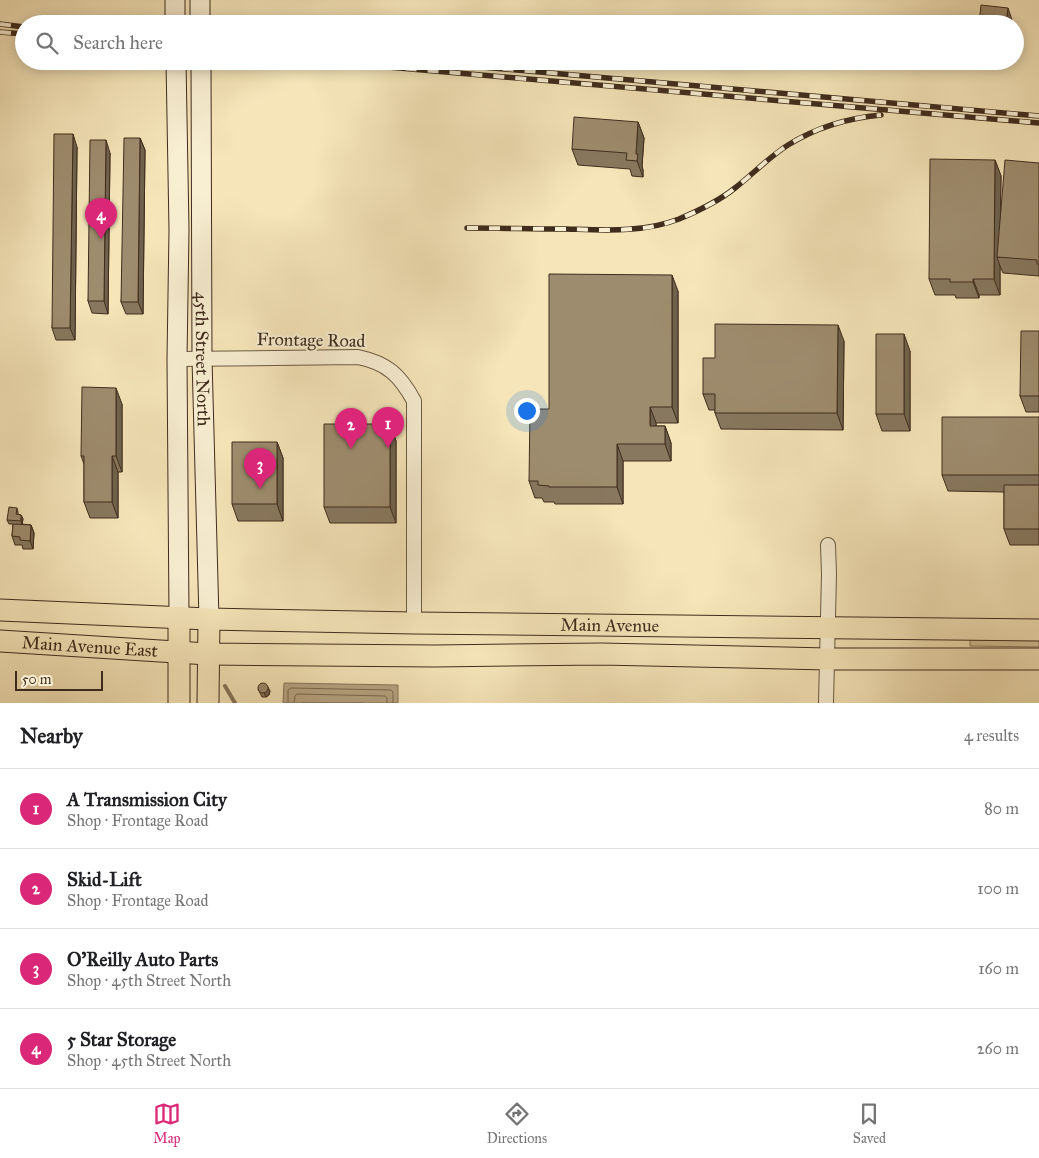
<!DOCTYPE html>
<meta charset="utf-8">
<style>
:root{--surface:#fff;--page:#f2f2f2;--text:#202124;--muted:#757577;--line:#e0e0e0;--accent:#db2777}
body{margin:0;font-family:"IM FELL Great Primer",serif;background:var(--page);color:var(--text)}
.scale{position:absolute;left:15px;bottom:12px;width:88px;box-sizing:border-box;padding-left:5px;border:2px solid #402c1d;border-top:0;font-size:14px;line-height:18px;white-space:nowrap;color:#402c1d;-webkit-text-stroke:4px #f8eed2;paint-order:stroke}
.you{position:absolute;left:526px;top:410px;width:18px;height:18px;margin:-12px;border:4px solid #fff;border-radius:50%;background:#1a73e8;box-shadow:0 0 0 8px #1a73e833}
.badge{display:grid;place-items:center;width:32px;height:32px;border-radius:50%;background:var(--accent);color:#fff;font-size:16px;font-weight:700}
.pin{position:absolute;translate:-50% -41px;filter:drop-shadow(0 1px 2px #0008)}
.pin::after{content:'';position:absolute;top:26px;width:18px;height:15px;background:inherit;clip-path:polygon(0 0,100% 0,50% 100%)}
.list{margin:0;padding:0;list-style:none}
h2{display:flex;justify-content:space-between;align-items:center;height:65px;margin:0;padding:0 20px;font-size:21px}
h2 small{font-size:16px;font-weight:400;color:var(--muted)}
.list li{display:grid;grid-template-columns:32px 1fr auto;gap:15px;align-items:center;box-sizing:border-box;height:80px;padding:0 20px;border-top:1px solid var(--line)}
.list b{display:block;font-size:19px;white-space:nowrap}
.list p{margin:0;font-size:16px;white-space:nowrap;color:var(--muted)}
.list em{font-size:16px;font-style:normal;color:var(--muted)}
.icon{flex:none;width:28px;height:28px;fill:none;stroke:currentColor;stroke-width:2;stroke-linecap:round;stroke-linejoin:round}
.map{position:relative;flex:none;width:1039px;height:703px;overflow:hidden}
.search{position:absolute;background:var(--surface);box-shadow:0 2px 12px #0003;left:15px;right:15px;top:15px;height:55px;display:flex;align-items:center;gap:12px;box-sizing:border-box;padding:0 18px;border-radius:28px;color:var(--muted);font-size:19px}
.sheet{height:385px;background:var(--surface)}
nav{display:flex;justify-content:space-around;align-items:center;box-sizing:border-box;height:70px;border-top:1px solid var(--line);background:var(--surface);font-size:14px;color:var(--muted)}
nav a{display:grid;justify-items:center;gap:2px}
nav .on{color:var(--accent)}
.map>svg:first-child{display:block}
.green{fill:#d6c69e;stroke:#8b795e}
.water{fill:#b7a684;stroke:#87755b}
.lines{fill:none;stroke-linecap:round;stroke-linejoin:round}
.shore{stroke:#7c6950;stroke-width:1}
.stream{stroke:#87755b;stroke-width:4}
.minor-casing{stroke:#6d5a44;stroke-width:16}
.secondary-casing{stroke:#402c1d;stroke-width:21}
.primary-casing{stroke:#402c1d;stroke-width:23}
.minor{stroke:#f8eed2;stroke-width:14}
.secondary{stroke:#f8eed2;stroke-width:19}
.primary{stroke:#f5e5b9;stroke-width:21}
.rail-casing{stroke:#402c1d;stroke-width:5.5}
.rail{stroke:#f8eed2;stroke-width:4;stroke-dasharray:11;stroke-linecap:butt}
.wall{fill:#88785f;stroke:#402c1d}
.shaded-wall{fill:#6f624d;stroke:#402c1d}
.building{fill:#9e8c6e;stroke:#402c1d}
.labels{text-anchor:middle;stroke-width:4;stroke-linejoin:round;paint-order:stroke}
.street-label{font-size:18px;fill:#402c1d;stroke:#f8eed2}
</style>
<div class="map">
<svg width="1039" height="703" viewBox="0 0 1039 703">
<rect width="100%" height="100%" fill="#f5e5b9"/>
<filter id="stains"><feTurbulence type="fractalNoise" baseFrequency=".004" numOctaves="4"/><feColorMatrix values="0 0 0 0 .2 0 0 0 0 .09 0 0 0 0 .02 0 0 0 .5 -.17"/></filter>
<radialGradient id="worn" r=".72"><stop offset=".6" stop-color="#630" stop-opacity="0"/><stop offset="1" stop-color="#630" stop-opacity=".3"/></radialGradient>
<path class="green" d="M 1039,633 L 1039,647 L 970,646 L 970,640 Z"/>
<path class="water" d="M 284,683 L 398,685 L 398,703 L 283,703 Z"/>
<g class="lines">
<path class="shore" d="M 288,703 L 288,690 L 291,688 L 391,690 L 393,692 L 393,703
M 294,703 L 295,696 L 297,694 L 385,696 L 387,698 L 387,703
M 302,703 L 363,703"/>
<path class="stream" d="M 225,686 L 235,703"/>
<g class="minor-casing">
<path id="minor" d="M 177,359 L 358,357 C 387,363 400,375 414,401 L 414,623
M 826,703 L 829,574 L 828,545"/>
</g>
<g class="secondary-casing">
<g id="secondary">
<path d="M 175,0 L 175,24"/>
<path d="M 200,0 L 200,24"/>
<path d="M 176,61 L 179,230 L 177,359 L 179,617"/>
<path id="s1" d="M 201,61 L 202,359 L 209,619"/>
</g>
</g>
<g class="primary-casing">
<g id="primary">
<path id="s2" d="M 0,610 L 209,619 L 414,623 L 1039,630"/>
<path id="s3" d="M 0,641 L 208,654 L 435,656 L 601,654 L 828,659 L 1039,659"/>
<path d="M 179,703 L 179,617"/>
<path d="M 208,703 L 209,619"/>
</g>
</g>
<use href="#minor" class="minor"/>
<use href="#secondary" class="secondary"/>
<use href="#primary" class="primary"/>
<g class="rail-casing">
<path id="rail" d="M 0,24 L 24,27
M 0,32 L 24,34
M 318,61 L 1039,123
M 415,61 L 1039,116
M 467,228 C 500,228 533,229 566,229 C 603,230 643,233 679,219 C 698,211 719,201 735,188 C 753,174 769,157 788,145 C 817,127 848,118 881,115"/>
</g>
<use href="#rail" class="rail"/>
</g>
<path class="wall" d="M 638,122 L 644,138 L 642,166 L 643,170 L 643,177 L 632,176 L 630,169 L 578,165 L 572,149 Z
M 140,138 L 145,150 L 143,314 L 126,314 L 121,302 Z
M 77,147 L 75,340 L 56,340 L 52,328 Z
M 110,153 L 108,314 L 92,313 L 88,301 Z
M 995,160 L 1001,176 L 1000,217 L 1039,163 L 1039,276 L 1003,273 L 1000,266 L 1000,295 L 979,295 L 979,298 L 956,298 L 955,295 L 935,295 L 929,279 Z
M 678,291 L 678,423 L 656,423 L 656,426 L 665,426 L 671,443 L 671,461 L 623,461 L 623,504 L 555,504 L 554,502 L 544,502 L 542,498 L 535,498 L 529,481 L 549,409 Z
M 1039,331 L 1039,412 L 1026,412 L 1020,396 Z
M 844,341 L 843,430 L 721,429 L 715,413 L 715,410 L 709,410 L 703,394 L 715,358 Z
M 910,351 L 910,431 L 882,431 L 876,414 Z
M 122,404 L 122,472 L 118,472 L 118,518 L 90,518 L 84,502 L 84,464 L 81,456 Z
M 1039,417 L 1039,545 L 1010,545 L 1004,529 L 1004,492 L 948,491 L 942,475 Z
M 390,424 L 396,441 L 396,523 L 330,523 L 324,507 Z
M 277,442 L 283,458 L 283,521 L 238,521 L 232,504 Z
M 17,508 L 18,512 L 18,514 L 21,515 L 23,519 L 22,524 L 31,525 L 34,533 L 33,549 L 23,549 L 22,545 L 15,545 L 12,536 L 13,524 L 9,524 L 7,520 Z
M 258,689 L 270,691 L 269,695 L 266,697 L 262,697 Z"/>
<path class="shaded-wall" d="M 1008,8 L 1012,20 L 1012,24 L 1006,24 Z
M 638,122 L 644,138 L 642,166 L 643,170 L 643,177 L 637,161 L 636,154 Z
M 73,134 L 77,147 L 75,340 L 70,328 Z
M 140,138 L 145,150 L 143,314 L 138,302 Z
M 106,140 L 110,153 L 108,314 L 104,301 Z
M 995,160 L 1001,176 L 1000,257 L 997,257 L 1000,266 L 1000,295 L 994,279 Z
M 672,275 L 678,291 L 678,423 L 672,407 Z
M 973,279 L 979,295 L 979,298 L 973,282 Z
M 838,325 L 844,341 L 843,430 L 837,413 Z
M 904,334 L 910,351 L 910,431 L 904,414 Z
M 116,388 L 122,404 L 122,472 L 116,456 Z
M 650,407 L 656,423 L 656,443 L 650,426 Z
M 390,424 L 396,441 L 396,523 L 390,507 Z
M 665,426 L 671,443 L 671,461 L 665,444 Z
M 277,442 L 283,458 L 283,521 L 277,504 Z
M 617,444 L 623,461 L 623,504 L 617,487 Z
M 112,456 L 118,472 L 118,518 L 112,502 Z
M 21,515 L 23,519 L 22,525 L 21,521 Z
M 31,525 L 34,533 L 33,549 L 30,541 Z
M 268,687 L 270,691 L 269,695 L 266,697 L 264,693 Z"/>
<path class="building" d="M 981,5 L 1008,8 L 1006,24 L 979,24 Z
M 574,117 L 638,122 L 636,154 L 638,154 L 637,161 L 626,160 L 627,153 L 572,149 Z
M 54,134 L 73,134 L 70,328 L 52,328 Z
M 124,138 L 140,138 L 138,302 L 121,302 Z
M 90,140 L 106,140 L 104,301 L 88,301 Z
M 930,159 L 995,160 L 994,279 L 973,279 L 973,282 L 950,282 L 950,279 L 929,279 Z
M 1005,160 L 1039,163 L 1039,264 L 1037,264 L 1037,260 L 997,257 Z
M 549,274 L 672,275 L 672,407 L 650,407 L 650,426 L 665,426 L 665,444 L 617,444 L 617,487 L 549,487 L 549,486 L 538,485 L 538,481 L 529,481 L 530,409 L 549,409 Z
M 715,324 L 838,325 L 837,413 L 715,413 L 715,394 L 703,394 L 703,358 L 715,358 Z
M 1021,331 L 1039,331 L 1039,396 L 1020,396 Z
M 876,334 L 904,334 L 904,414 L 876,414 Z
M 82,387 L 116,388 L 116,456 L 112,456 L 112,502 L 84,502 L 84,456 L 81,456 Z
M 942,417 L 1039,417 L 1039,475 L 942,475 Z
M 324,424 L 390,424 L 390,507 L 324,507 Z
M 232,442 L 277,442 L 277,504 L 232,504 Z
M 1004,485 L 1039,485 L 1039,529 L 1004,529 Z
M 9,507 L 17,508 L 16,514 L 21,515 L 21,521 L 7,520 Z
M 13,524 L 31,525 L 30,541 L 20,540 L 20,537 L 12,536 Z
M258 688a5 5 0 1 1 10 0a5 5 0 1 1-10 0Z"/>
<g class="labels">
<g class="street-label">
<text transform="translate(311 340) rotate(1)" y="6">Frontage Road</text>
<text dy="6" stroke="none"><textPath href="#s1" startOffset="298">45th Street North</textPath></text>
<text dy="6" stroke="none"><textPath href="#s2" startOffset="610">Main Avenue</textPath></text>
<text dy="6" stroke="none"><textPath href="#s3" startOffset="90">Main Avenue East</textPath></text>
</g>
</g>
<rect width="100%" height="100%" filter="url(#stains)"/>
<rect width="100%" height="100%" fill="url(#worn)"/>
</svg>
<div class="scale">50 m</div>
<div class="you"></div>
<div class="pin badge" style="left:388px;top:448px">1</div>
<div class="pin badge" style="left:351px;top:449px">2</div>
<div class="pin badge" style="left:260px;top:489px">3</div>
<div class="pin badge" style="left:101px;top:239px">4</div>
<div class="search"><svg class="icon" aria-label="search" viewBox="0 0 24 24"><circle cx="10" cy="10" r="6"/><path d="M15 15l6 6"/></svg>Search here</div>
</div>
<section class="sheet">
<h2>Nearby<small>4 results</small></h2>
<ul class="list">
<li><span class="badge">1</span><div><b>A Transmission City</b><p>Shop · Frontage Road</p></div><em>80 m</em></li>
<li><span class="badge">2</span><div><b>Skid-Lift</b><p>Shop · Frontage Road</p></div><em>100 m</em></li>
<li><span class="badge">3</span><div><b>O'Reilly Auto Parts</b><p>Shop · 45th Street North</p></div><em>160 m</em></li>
<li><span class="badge">4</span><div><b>5 Star Storage</b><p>Shop · 45th Street North</p></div><em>260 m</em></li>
</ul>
</section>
<nav>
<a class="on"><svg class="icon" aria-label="map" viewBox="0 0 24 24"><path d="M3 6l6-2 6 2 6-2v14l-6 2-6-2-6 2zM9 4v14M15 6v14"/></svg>Map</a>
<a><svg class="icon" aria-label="directions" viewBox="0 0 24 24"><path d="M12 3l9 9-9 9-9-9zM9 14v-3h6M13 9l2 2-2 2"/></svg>Directions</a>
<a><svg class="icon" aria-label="saved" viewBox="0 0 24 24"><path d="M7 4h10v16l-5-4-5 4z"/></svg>Saved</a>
</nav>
